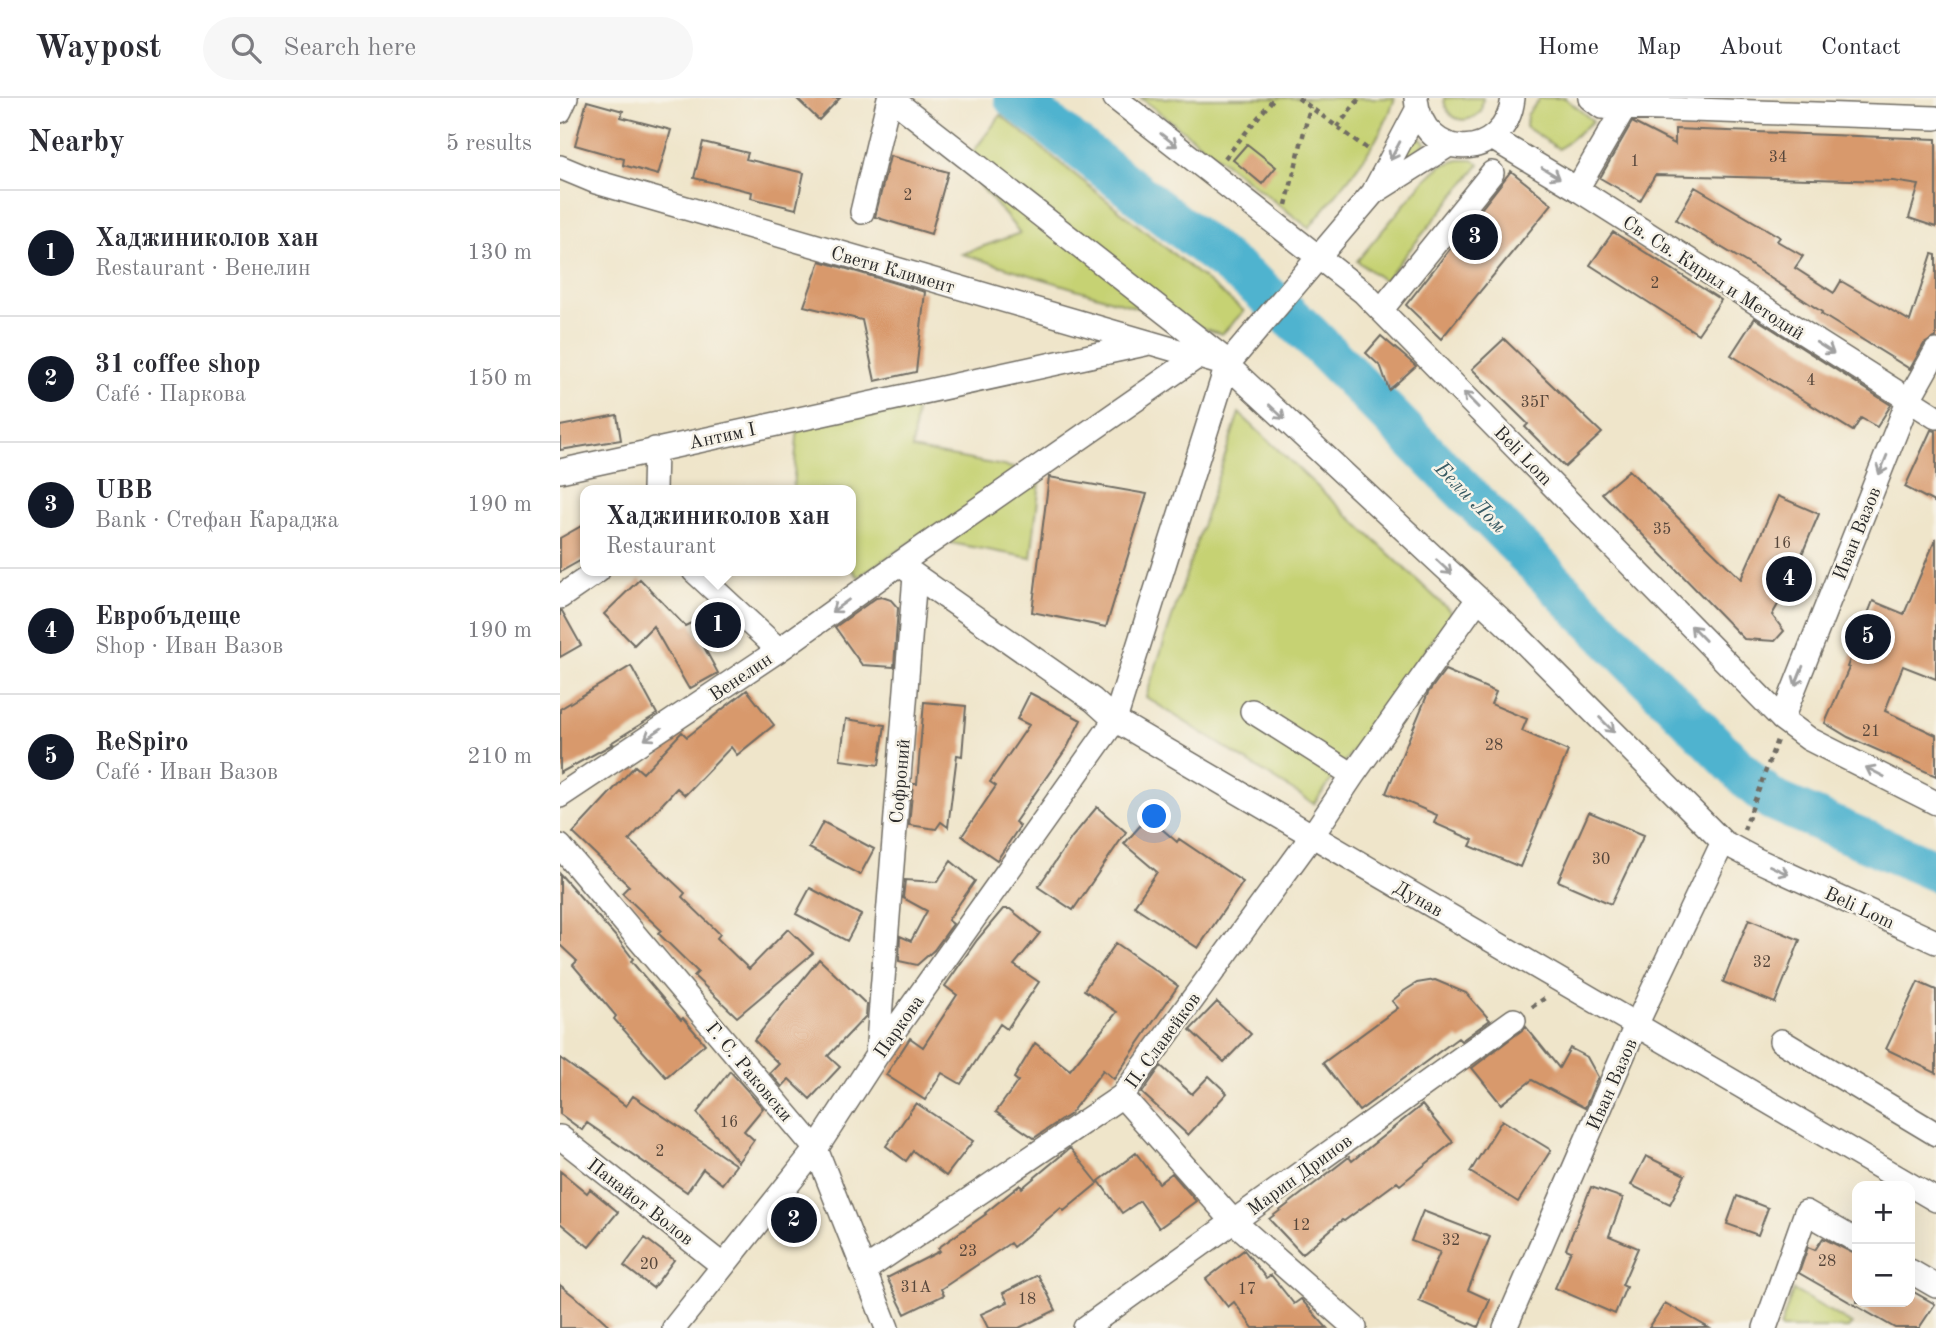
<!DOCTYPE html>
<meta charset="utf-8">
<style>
:root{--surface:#fff;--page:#f7f7f7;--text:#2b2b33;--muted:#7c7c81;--line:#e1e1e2;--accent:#111827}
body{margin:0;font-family:"Old Standard TT",serif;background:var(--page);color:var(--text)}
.controls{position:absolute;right:21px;bottom:21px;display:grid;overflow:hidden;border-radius:14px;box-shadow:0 7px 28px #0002}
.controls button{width:63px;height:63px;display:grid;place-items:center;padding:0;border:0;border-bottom:2px solid var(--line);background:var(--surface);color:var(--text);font:35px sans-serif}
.you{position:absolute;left:595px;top:719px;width:24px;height:24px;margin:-18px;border:5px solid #fff;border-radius:50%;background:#1a73e8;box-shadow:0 0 0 10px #1a73e833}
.badge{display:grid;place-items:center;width:46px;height:46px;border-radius:50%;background:var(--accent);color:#fff;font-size:23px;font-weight:700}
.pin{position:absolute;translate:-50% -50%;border:4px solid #fff;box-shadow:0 2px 7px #0006}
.popup{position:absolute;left:20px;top:387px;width:276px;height:91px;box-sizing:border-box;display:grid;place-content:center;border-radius:14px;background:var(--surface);filter:drop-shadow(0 2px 5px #0005);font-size:23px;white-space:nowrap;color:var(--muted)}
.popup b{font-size:26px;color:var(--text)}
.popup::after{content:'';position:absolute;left:50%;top:100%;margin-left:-14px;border:14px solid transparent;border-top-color:var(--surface)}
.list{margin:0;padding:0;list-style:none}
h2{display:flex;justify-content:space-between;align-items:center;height:91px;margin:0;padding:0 28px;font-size:30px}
h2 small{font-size:23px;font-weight:400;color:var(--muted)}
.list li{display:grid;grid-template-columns:46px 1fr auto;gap:21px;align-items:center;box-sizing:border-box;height:126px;padding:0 28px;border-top:2px solid var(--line)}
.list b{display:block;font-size:26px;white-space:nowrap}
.list p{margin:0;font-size:23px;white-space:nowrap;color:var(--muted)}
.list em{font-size:23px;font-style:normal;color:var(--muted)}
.icon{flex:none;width:38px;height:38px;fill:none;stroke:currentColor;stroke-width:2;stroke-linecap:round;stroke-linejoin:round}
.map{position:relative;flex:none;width:1376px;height:1230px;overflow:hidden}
header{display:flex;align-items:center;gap:42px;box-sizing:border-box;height:98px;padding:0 35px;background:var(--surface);border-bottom:2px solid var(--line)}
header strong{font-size:33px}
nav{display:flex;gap:38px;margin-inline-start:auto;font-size:24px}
.search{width:490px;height:63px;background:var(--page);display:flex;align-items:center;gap:18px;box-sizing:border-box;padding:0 24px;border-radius:38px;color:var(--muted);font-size:26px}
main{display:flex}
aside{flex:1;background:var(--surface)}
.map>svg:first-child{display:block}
.green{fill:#c6d273;stroke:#787e4f;stroke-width:2}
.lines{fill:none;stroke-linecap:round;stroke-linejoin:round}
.river{stroke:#50b3cf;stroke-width:42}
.building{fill:#d8996c}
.minor-casing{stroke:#706c63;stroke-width:26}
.path{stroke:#706c63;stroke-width:4.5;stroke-dasharray:5 5;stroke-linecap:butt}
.minor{stroke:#fff;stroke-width:23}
.oneway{stroke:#a0a0a0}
.labels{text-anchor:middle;stroke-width:5;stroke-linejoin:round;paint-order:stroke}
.number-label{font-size:16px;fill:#56463b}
.street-label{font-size:19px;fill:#2b2b2b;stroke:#f7f3e8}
.water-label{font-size:21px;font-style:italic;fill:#385b64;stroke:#f7f3e8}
</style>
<header>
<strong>Waypost</strong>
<div class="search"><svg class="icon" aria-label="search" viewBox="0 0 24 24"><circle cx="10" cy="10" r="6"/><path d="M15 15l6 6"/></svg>Search here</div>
<nav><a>Home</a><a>Map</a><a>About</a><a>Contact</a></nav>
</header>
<main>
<aside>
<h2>Nearby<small>5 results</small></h2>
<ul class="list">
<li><span class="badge">1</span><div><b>Хаджиниколов хан</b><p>Restaurant · Венелин</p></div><em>130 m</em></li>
<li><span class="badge">2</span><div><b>31 coffee shop</b><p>Café · Паркова</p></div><em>150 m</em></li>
<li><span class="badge">3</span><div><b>UBB</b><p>Bank · Стефан Караджа</p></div><em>190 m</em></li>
<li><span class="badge">4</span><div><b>Евробъдеще</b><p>Shop · Иван Вазов</p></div><em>190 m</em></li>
<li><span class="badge">5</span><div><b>ReSpiro</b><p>Café · Иван Вазов</p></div><em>210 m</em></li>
</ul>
</aside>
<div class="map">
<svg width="1376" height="1230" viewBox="0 0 1376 1230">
<rect width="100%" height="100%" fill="#f7f3e8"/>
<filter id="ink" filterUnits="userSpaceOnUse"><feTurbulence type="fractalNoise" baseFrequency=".0143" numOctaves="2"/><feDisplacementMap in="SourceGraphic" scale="14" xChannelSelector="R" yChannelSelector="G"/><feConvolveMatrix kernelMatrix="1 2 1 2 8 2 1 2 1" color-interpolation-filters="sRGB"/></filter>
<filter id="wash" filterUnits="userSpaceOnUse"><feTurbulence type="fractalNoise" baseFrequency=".00686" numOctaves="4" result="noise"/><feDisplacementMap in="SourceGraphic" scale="28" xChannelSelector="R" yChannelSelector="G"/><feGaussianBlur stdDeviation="1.57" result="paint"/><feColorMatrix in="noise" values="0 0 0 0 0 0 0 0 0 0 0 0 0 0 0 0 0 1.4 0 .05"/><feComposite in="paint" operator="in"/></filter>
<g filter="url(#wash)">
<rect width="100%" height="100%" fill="#efe5ca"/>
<path class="green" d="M 581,0 L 835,0 C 819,50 781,89 749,130 Z
M 923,0 L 921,13 C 907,29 885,22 884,0 Z
M 980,0 L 1005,0 L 1033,23 L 999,51 L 966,29 L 967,17 Z
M 441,17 L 684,213 L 662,236 L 402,156 L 460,135 L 403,67 Z
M 855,36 L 866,45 L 834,72 Z
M 899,62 L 913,62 L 920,66 L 824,183 L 797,163 L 864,83 L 882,67 Z
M 357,303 L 352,351 L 481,375 L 471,460 L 359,439 L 298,479 L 291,470 L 291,392 L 233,392 L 238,326 Z
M 679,315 L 892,515 L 754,706 L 586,599 Z
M 1233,1192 L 1292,1226 L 1288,1230 L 1220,1230 Z"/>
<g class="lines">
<path class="river" d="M 455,0 L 698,189 L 749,236 L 1192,685 L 1212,702 L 1376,773"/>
</g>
<g id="blocks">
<path class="building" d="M 236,0 L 280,0 L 259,22 Z
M 27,3 L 63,13 L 61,19 L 111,32 L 98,77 L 63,67 L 64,61 L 15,47 Z
M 1072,24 L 1115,46 L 1115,31 L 1376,41 L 1376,129 L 1349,120 L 1359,87 L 1333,83 L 1095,77 L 1080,103 L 1040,80 Z
M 143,44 L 188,55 L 186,61 L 244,75 L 236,111 L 191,100 L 192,94 L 134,80 Z
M 687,46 L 716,69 L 702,86 L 673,62 Z
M 330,58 L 388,74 L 371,136 L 315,119 Z
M 951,73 L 992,106 L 881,241 L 846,207 Z
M 1135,89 L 1220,139 L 1217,143 L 1243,158 L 1235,170 L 1274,195 L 1281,183 L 1350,223 L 1372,156 L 1376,157 L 1376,239 L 1364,246 L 1350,271 L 1261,216 L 1262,214 L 1189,166 L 1116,122 Z
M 1053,134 L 1161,202 L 1138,236 L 1030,167 Z
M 260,163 L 365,194 L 356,274 L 315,283 L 302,222 L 244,208 Z
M 1195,220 L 1331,307 L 1317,329 L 1301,320 L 1293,333 L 1171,257 Z
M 821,238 L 856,268 L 829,292 L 821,269 L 806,255 Z
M 944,241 L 1042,335 L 1005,369 L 965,329 L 968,326 L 912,271 Z
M 57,317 L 61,342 L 0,352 L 0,328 Z
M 1371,332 L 1376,333 L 1376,405 L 1345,389 Z
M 1069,372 L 1181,481 L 1218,398 L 1259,416 L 1228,489 L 1212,517 L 1224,533 L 1215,543 L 1184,541 L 1042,395 Z
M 489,379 L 587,396 L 546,529 L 472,514 Z
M 25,426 L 25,460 L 0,474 L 0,440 Z
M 1376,440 L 1376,581 L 1343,568 L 1325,613 L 1376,637 L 1376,678 L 1288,639 L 1265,625 L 1289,570 L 1287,569 L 1313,503 L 1344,516 Z
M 80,481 L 125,528 L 131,525 L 158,575 L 129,591 L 93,528 L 74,547 L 44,516 Z
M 322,499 L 331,502 L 338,510 L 334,569 L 302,567 L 275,529 L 316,500 Z
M 0,513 L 2,513 L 21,547 L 0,559 Z
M 71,568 L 97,616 L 51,645 L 53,646 L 49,648 L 0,675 L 0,611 Z
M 885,572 L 936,594 L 931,606 L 967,621 L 962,633 L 1008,653 L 960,769 L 910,748 L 913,742 L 874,725 L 877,717 L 826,695 L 868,595 Z
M 187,592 L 214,627 L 177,657 L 171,649 L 125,697 L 117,690 L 69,742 L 125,795 L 122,799 L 160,836 L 157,840 L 189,871 L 228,831 L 253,855 L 177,919 L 134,878 L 138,874 L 98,835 L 101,832 L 62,795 L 69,788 L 13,735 L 75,668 L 83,675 L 122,634 L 127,639 Z
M 470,595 L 521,622 L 508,648 L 455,724 L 460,728 L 437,762 L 402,738 L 436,688 L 430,684 L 469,627 L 457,621 Z
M 364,604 L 406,608 L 402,658 L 397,657 L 388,729 L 381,724 L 376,731 L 349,727 L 353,686 L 357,686 Z
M 286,621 L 325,627 L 319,667 L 280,662 Z
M 537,709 L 566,734 L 513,812 L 478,789 L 512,739 Z
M 1029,714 L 1084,737 L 1051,806 L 998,783 Z
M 588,719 L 617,744 L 619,741 L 683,784 L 638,850 L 574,808 L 597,774 L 564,746 Z
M 263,724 L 314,751 L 300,777 L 249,750 Z
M 391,763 L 415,783 L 388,822 L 393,826 L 374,852 L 357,867 L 339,863 L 340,838 L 351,843 L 367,813 L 343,800 L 345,782 L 377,784 Z
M 0,776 L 57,840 L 73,861 L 71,863 L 121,922 L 123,920 L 145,946 L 106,979 L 54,921 L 56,918 L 13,867 L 17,863 L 0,847 Z
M 250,790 L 301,817 L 287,843 L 236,816 Z
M 443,811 L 450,811 L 480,835 L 454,867 L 479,884 L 447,931 L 440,926 L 401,986 L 382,975 L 365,1002 L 326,977 L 350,940 L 363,949 L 397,897 L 385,888 L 417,842 Z
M 1189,821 L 1240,842 L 1215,905 L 1163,884 Z
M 556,845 L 618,888 L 554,981 L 543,972 L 510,1016 L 474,1040 L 436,1014 L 458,983 L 454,980 L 475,945 L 510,972 L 557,914 L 524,892 Z
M 259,861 L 307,907 L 306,918 L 268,958 L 280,969 L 250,1001 L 229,981 L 222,989 L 210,975 L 219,966 L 194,942 Z
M 875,882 L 906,895 L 930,922 L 901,943 L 898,940 L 799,1013 L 763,965 L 838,910 L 832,903 L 844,893 L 857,885 Z
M 1358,884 L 1376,892 L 1376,975 L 1326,951 Z
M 657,904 L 691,936 L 664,964 L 630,932 Z
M 966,929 L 999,970 L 1010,950 L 1027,959 L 1038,979 L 1025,1010 L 972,982 L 941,1006 L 912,970 Z
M 0,960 L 66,1008 L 73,998 L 176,1067 L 162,1086 L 143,1071 L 127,1094 L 27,1025 L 22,1032 L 0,1016 Z
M 601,968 L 632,996 L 649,978 L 667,995 L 628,1037 L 582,995 Z
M 170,973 L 203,1010 L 184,1033 L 194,1042 L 178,1064 L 137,1015 Z
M 356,1005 L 413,1043 L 386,1078 L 353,1053 L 346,1063 L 326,1048 Z
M 862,1007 L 893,1044 L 840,1087 L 837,1084 L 784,1123 L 782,1122 L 742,1156 L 709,1121 L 789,1059 L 792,1063 Z
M 942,1022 L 991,1052 L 958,1104 L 910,1074 Z
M 510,1050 L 538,1085 L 504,1113 L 501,1110 L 453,1149 L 450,1145 L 381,1191 L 384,1197 L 345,1216 L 327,1180 L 380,1153 L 378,1150 L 426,1116 L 425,1115 L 460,1087 L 462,1090 Z
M 576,1055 L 599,1085 L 612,1075 L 636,1103 L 599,1130 L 580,1103 L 562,1115 L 539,1083 Z
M 1086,1058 L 1125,1077 L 1110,1106 L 1071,1087 Z
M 0,1073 L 27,1095 L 30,1091 L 58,1114 L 29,1149 L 0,1125 Z
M 1031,1089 L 1063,1100 L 1049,1138 L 1078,1150 L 1062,1187 L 1066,1189 L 1055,1216 L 995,1190 L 1011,1153 L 1006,1151 Z
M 1177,1098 L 1208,1110 L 1198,1137 L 1167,1126 Z
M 863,1113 L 930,1139 L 908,1192 L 930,1202 L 918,1229 L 859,1203 L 880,1154 L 851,1143 Z
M 85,1140 L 114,1162 L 93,1190 L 64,1168 Z
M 1263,1140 L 1297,1157 L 1297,1204 L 1350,1204 L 1350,1192 L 1375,1206 L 1359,1230 L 1335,1230 L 1239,1175 L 1248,1149 L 1255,1152 Z
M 684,1152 L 706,1180 L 711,1177 L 734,1206 L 741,1201 L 767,1230 L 693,1230 L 674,1204 L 668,1209 L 646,1181 Z
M 478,1177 L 496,1212 L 459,1230 L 428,1230 L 421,1216 L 448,1204 L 443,1195 Z
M 0,1187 L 34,1214 L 52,1230 L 0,1230 Z
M 1105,1205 L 1149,1230 L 1089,1230 Z"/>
</g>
</g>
<g filter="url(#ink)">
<use href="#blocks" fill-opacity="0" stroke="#706c63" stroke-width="2"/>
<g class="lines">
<g class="minor-casing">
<path id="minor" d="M 331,0 L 667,263
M 555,0 L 803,194 L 1222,621 L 1249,641 L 1376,705
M 856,0 C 862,66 946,64 953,0
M 1030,0 L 1042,9 L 1376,20
M 0,13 L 6,0
M 932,40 L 1014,89 L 1376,319
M 0,69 L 36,84 L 667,267 L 951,531 L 1163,744 L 1195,761 L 1376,844
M 1017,91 L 1070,0
M 814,93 L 857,12
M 302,114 L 329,0
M 822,211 L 932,75
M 0,373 L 585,246
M 94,392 L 95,351
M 339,466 L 637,259
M 134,473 L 219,552
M 0,499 L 38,473
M 692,613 L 793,677
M 1222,621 L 1348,303 L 1376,253
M 0,698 L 219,552 L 339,466 L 533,602 L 555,622 C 828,783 1103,940 1376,1102
M 0,748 L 256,1051 L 327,1230
M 1221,943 L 1376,1036
M 317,957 L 355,478
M 562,998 L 673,1123 L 795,1230
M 0,1039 L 162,1167
M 305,1172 L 562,998 L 752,738 L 793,677 L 918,501
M 1350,1173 L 1376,1188
M 114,1230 L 256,1051 L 317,957 L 555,622 L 667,267 L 813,95 L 889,47
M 525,1230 L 954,922
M 945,1230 L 1077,925 L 1163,744
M 1205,1230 L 1246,1114 L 1297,1143"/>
</g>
<path class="path" d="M 738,0 L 810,53
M 777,29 L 800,0
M 665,60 L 714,0
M 726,107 L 750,9
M 1184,732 L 1217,642
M 972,909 L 988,898"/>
<use href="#minor" class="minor"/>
</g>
<defs><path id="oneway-shaft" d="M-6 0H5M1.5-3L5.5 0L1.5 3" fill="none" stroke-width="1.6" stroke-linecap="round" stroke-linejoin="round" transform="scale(1.75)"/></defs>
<g class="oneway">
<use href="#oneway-shaft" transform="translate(609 42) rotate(38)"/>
<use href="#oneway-shaft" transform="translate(835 53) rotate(118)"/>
<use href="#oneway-shaft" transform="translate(991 75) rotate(31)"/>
<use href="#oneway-shaft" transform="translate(1265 250) rotate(33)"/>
<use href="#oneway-shaft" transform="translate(911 302) rotate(-134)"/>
<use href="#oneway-shaft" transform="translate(717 314) rotate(43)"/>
<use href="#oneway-shaft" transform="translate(1323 367) rotate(112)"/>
<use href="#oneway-shaft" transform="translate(884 469) rotate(43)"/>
<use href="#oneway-shaft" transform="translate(280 508) rotate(144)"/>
<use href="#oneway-shaft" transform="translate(1138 535) rotate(-134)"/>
<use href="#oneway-shaft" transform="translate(1239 578) rotate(112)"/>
<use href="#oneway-shaft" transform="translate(1047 627) rotate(45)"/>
<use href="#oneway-shaft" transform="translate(93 636) rotate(146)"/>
<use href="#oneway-shaft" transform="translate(1315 674) rotate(-153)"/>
<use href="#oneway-shaft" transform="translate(1219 772) rotate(25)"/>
</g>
</g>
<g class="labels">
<g class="number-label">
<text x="1218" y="64">34</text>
<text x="1075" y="68">1</text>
<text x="348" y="102">2</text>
<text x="1095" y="190">2</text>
<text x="1251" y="287">4</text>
<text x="975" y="309">35Г</text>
<text x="1102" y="436">35</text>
<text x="1222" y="450">16</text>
<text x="1311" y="638">21</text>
<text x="934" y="652">28</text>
<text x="1041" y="766">30</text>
<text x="1202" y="869">32</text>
<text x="169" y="1029">16</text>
<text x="100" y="1058">2</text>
<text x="741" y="1132">12</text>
<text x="891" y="1147">32</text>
<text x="408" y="1158">23</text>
<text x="1267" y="1168">28</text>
<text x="89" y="1171">20</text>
<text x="356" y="1194">31А</text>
<text x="687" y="1196">17</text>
<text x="467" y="1206">18</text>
</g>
<g class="street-label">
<text transform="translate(333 171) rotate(16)" y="7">Свети Климент</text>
<text transform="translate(1154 179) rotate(33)" y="7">Св. Св. Кирил и Методий</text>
<text transform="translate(162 337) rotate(-12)" y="7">Антим I</text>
<text transform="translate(964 357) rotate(46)" y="7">Beli Lom</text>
<text transform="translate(1296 435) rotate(-68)" y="7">Иван Вазов</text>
<text transform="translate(180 578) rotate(-34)" y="7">Венелин</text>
<text transform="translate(339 683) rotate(-85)" y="7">Софроний</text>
<text transform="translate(859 800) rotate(30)" y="7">Дунав</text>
<text transform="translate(1300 809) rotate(25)" y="7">Beli Lom</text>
<text transform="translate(338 928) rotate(-55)" y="7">Паркова</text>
<text transform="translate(602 942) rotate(-54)" y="7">П. Славейков</text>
<text transform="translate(190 973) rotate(50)" y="7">Г. С. Раковски</text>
<text transform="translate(1051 986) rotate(-66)" y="7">Иван Вазов</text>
<text transform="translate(739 1076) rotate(-36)" y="7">Марин Дринов</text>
<text transform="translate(81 1103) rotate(38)" y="7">Панайот Волов</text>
</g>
<g class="water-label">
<text transform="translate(911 399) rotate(45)" y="7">Бели Лом</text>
</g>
</g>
</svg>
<div class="controls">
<button>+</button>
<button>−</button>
</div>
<div class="you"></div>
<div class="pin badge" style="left:158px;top:527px">1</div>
<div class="popup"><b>Хаджиниколов хан</b>Restaurant</div>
<div class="pin badge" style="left:234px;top:1122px">2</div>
<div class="pin badge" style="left:915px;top:139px">3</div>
<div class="pin badge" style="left:1229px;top:481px">4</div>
<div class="pin badge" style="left:1308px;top:539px">5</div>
</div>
</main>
